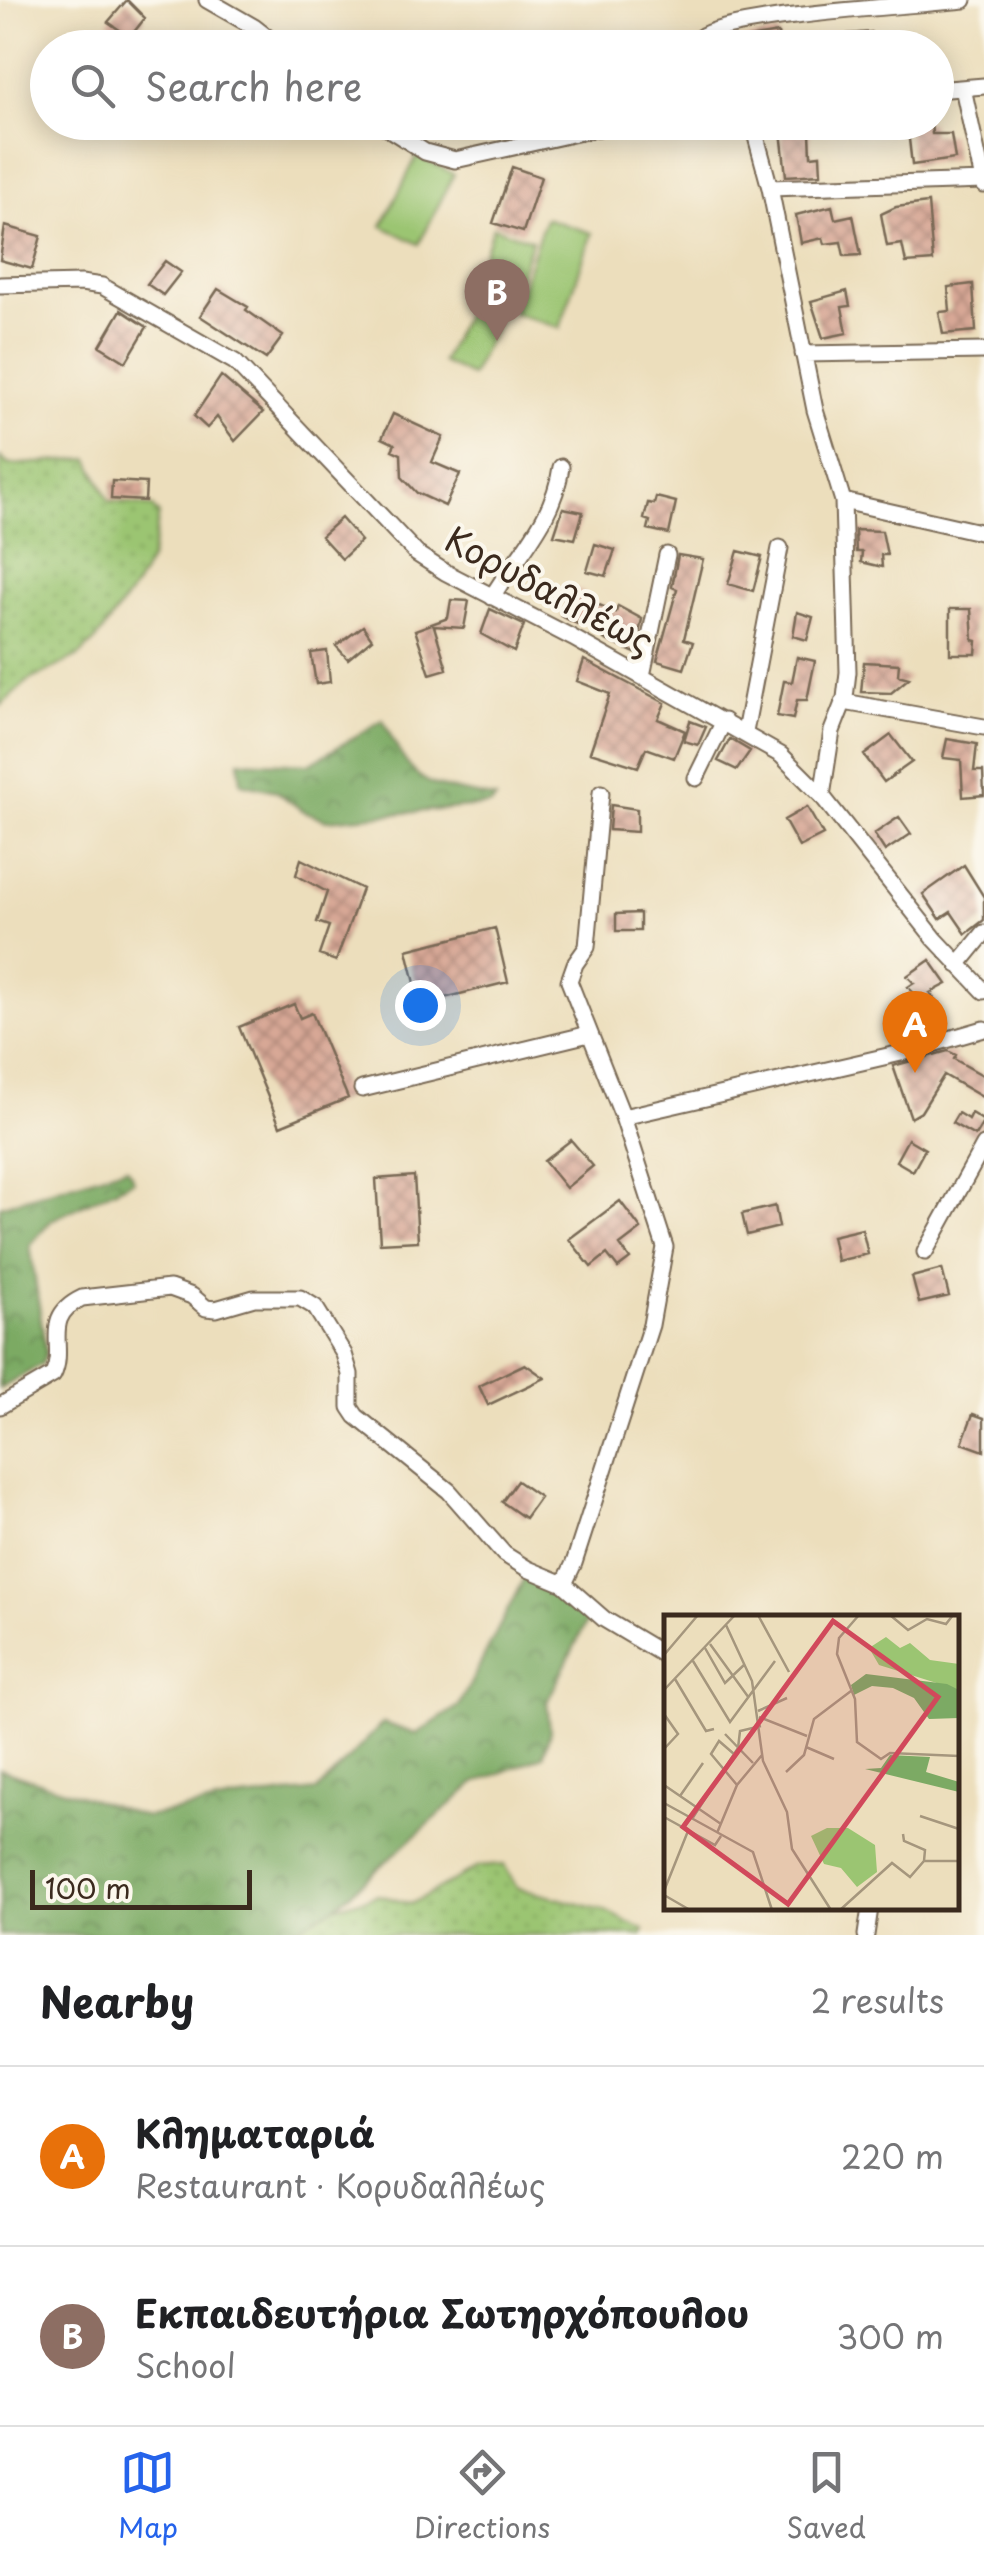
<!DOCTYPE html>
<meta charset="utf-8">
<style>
:root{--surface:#fff;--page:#f2f2f2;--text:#202124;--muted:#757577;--line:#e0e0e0;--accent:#2563eb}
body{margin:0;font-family:"Playpen Sans",sans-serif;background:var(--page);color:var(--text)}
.scale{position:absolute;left:30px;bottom:25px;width:222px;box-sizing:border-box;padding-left:10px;border:5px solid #3b2a1e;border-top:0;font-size:28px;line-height:35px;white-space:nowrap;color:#3b2a1e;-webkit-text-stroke:8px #fbf7ec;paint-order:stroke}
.you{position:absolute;left:420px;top:1005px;width:35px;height:35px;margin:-25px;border:8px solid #fff;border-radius:50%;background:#1a73e8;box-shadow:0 0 0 15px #1a73e833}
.badge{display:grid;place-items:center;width:65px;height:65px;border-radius:50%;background:var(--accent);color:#fff;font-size:32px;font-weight:700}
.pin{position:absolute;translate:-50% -82px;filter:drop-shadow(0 2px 5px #0008)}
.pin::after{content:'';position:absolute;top:52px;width:35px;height:30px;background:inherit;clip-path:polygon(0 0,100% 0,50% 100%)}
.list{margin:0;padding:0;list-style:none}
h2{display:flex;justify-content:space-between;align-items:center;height:130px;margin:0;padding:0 40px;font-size:42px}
h2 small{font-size:32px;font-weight:400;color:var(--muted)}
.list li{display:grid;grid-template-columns:65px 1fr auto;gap:30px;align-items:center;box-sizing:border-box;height:180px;padding:0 40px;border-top:2px solid var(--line)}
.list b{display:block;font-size:38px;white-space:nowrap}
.list p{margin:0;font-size:32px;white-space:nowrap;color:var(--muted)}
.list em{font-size:32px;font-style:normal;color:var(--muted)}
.icon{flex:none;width:55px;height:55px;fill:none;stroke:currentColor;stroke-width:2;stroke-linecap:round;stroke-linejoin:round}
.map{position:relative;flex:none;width:984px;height:1935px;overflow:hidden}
.search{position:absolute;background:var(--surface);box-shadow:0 5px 25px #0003;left:30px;right:30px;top:30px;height:110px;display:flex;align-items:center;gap:25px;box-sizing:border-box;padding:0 35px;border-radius:55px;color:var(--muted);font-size:38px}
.sheet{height:490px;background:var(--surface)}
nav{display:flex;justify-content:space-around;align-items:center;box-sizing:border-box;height:140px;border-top:2px solid var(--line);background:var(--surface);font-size:28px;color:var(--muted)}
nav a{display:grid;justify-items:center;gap:5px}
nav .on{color:var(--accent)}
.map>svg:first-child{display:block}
.grass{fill:url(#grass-dots);stroke:#6b7848;stroke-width:2.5}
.forest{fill:url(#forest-crowns);stroke:#5c6a41;stroke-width:2.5}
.pitch{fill:#9bc572;stroke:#6b7848;stroke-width:2.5}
.building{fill:url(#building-cross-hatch)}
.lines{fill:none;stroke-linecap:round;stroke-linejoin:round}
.minor-casing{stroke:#796955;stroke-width:19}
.minor{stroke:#fff;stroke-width:15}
.labels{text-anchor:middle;stroke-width:8;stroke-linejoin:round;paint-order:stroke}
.street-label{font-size:35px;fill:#3b2a1e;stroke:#fbf7ec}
.inset-road{fill:none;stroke:#a5967d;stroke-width:2.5}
.view{fill:#d1495b;fill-opacity:0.15;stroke:#d1495b;stroke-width:5}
.inset-edge{fill:none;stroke:#3b2a1e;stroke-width:5}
</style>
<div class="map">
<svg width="984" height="1935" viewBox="0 0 984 1935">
<defs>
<pattern id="grass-dots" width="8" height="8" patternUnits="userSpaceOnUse" patternTransform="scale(2.5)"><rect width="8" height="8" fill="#9bc572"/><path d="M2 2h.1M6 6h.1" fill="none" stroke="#86a962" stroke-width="1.8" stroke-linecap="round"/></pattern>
<pattern id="forest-crowns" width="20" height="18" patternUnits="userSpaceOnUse" patternTransform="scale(2.5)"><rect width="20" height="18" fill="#7caa64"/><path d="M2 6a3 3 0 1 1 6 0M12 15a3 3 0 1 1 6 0" fill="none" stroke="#678b52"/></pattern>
<pattern id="building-cross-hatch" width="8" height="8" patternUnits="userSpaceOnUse" patternTransform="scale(2.5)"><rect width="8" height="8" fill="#d8a896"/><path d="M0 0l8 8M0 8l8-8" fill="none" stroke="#b0897a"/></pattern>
</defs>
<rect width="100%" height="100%" fill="#fbf7ec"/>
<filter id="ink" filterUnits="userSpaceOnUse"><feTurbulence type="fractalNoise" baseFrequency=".01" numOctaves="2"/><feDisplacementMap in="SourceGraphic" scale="20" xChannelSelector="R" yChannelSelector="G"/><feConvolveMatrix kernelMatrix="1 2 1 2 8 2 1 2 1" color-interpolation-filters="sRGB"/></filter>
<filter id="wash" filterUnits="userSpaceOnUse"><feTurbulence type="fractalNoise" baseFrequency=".0048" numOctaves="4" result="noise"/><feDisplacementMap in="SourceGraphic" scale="40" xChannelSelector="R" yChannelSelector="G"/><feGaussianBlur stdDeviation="2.25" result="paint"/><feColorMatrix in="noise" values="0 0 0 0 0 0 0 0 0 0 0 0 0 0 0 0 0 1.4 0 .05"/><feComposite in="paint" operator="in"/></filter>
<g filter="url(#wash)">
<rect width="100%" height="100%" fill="#ecdebc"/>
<path class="grass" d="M 0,457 L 9,465 L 89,459 L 109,501 L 152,507 L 159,515 L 151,558 L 136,585 L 97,639 L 79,656 L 28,681 L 0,706 Z
M 504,1865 L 517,1888 L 603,1910 L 644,1930 L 642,1935 L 283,1935 L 335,1907 L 378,1895 L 411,1904 L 478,1867 Z"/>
<path class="forest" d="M 383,720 C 416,791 424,783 496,799 L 491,805 L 327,820 L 303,811 L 276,791 L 241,783 L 239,761 L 309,764 Z
M 127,1167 L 134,1180 L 52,1220 L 30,1245 L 46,1353 L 42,1364 L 0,1389 L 0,1206 Z
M 526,1574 L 566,1594 L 590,1615 L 547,1702 L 550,1731 L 543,1756 L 475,1783 L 335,1907 L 283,1935 L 0,1935 L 0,1769 L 146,1817 L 233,1800 L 317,1791 L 383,1723 L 416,1734 L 459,1706 Z"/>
<path class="pitch" d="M 417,156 L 454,174 L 419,244 L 382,226 Z
M 545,218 L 592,233 L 560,328 L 513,313 Z
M 493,227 L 532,240 L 508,309 L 469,296 Z
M 469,306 L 498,320 L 471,376 L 442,362 Z"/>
<g id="blocks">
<path class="building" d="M 127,0 L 145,18 L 130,37 L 108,22 Z
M 871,32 L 874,48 L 850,48 L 848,34 Z
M 778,33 L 780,48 L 731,48 L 730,41 Z
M 780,122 L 832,122 L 810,132 L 811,156 L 820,155 L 821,174 L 786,176 Z
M 907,122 L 931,122 L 932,134 L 951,134 L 955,159 L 912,165 Z
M 512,167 L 541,177 L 523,232 L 493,223 Z
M 928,203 L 933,261 L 906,263 L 902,244 L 887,246 L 881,214 L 896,207 Z
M 832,206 L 835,219 L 853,215 L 861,255 L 844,256 L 841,242 L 825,244 L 823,238 L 801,243 L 796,215 Z
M 5,226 L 41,236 L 32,269 L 0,260 Z
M 165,261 L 181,272 L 163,295 L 147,284 Z
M 973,284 L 976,331 L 943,334 L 939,312 L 950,311 L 948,287 Z
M 218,289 L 248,307 L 246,310 L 283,336 L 266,359 L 200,316 Z
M 847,291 L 850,306 L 842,307 L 847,333 L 823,338 L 811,301 Z
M 121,310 L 147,327 L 126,362 L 100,346 Z
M 221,376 L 263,412 L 235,441 L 217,417 L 207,428 L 194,416 Z
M 393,414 L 443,437 L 432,462 L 460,474 L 445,506 L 417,493 L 402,477 L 401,454 L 392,450 L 395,444 L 382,438 Z
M 112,481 L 146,483 L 145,501 L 111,499 Z
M 656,497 L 676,502 L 669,534 L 648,529 L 650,521 L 644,519 L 648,503 L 654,504 Z
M 563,508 L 583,512 L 575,539 L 554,535 Z
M 341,518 L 361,541 L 342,559 L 321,536 Z
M 855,530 L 882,531 L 887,555 L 881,555 L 882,567 L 861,562 L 862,552 L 856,552 Z
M 595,544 L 615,550 L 606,576 L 587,571 Z
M 738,551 L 762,557 L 753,591 L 728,584 Z
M 678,555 L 703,559 L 684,639 L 693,642 L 684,669 L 657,661 L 677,589 L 672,587 Z
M 571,587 L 585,593 L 582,598 L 616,612 L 618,606 L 642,619 L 635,653 L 604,639 L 608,629 L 581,618 L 577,624 L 561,616 L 569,602 L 564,599 Z
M 451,600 L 469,601 L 464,628 L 434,626 L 447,669 L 430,674 L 415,630 L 448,618 Z
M 490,609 L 524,625 L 514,652 L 481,634 Z
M 950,609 L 971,609 L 973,640 L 977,641 L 976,654 L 950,654 Z
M 797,612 L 813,617 L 807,640 L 793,636 Z
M 363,626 L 372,639 L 348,659 L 336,646 Z
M 327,651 L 330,682 L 316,684 L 311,653 Z
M 797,657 L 815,661 L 807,700 L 797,700 L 793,719 L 777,716 L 784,681 L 792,682 Z
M 584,660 L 665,703 L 658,719 L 685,731 L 674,758 L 646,748 L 638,767 L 590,752 L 610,694 L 577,681 Z
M 864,662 L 899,664 L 898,675 L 909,678 L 891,693 L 861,692 Z
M 690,721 L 706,727 L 698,745 L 684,741 Z
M 891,735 L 912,762 L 884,782 L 864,755 Z
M 730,739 L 750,751 L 737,770 L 718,761 Z
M 947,739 L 977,744 L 974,771 L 983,771 L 984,795 L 963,797 L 961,760 L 943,758 Z
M 611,805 L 637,809 L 637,832 L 609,830 Z
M 807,807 L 823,835 L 799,847 L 784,820 Z
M 899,817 L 911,834 L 885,851 L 874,834 Z
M 301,859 L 362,889 L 336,961 L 319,955 L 329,926 L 317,922 L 327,892 L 296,875 Z
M 964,865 L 984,897 L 984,920 L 966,934 L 951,912 L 940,919 L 923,894 Z
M 640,913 L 640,931 L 616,931 L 616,914 Z
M 495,928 L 508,982 L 420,1004 L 407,950 Z
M 930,960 L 947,984 L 930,993 L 940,1007 L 913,1021 L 904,1008 L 917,997 L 908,987 L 914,983 L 907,976 Z
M 294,1004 L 300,1018 L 312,1013 L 348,1098 L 280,1126 L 239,1027 Z
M 948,1051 L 956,1055 L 954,1059 L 984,1076 L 984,1098 L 944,1075 L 921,1112 L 911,1118 L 893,1066 Z
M 958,1113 L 968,1119 L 971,1113 L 984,1121 L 975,1136 L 952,1123 Z
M 908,1139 L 925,1149 L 913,1171 L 896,1161 Z
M 571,1140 L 593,1166 L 566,1188 L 544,1161 Z
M 414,1176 L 418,1241 L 380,1243 L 376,1179 Z
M 620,1201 L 641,1229 L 620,1245 L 630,1259 L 618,1268 L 607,1254 L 591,1267 L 569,1239 Z
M 775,1206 L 779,1227 L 747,1235 L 742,1214 Z
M 862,1229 L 868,1254 L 837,1261 L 832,1236 Z
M 942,1269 L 949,1296 L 919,1303 L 912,1277 Z
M 525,1364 L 545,1378 L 488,1405 L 479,1386 Z
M 973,1414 L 984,1418 L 984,1451 L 962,1443 Z
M 517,1481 L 540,1497 L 525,1518 L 502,1502 Z"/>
</g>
</g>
<g filter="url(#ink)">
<use href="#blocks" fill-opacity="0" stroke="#796955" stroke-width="2.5"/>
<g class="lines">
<g class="minor-casing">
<path id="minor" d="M 207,0 L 254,27 L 281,48
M 702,48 L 701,37 C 726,16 919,5 964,0
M 963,88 L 984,185
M 936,90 L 984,86
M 378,122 L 425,152 L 455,160 L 626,122
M 752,122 L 770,188 L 815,410 L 843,501 L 848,672 L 845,698 L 832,731 L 822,796
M 770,188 L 984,181
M 0,285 L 81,283 L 102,286 L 235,362 L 417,554 L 445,572 L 573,638 L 781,755 L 822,796 L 935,939 L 984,991
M 803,354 L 984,351
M 843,501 L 984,533
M 492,597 C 518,553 554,520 561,467
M 642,676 L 667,555
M 844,702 L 984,727
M 745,732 L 780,548
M 696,778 L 724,721
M 958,965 L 984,933
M 362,1089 L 589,1034
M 623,1117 L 901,1053 L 984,1029
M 925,1252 L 984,1145
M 0,1406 L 53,1375 C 67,1346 40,1318 82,1298 L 170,1288 L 192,1296 L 206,1308 L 216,1309 L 254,1298 L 300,1298 L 315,1307 L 344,1354 L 350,1374 L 350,1407 L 356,1416 L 449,1491 L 504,1554 L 528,1569 L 564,1584 L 604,1619 L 666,1656
M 564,1584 L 574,1563 L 651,1325 L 665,1247 L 623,1117 L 569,981 L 575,964 L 587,947 L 601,793
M 866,1935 L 870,1908"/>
</g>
<use href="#minor" class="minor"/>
</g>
</g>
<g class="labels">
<g class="street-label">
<text transform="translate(549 591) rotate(28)" y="12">Κορυδαλλέως</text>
</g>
</g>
<g transform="translate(664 1615)">
<rect width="295" height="295" fill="#ecdebc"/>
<path d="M 222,22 L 236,33 L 246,28 L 266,45 L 295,49 L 295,75 L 215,50 L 205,33 ZM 163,213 L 184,213 L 211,230 L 213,257 L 193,272 L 177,253 L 160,249 L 147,221 Z" fill="#9bc572"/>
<path d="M 202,59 L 283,69 L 295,75 L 295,103 L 265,104 L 250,83 L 229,73 L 208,71 L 190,80 L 187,70 ZM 226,140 L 266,142 L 262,157 L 295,167 L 295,177 L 201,154 L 217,153 Z" fill="#7caa64"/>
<path class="inset-road" d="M 94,0 L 125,57M 195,0 L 175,23 L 173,39 L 191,84 L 193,127 L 217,144 L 226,138 L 295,141M 226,0 L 244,15 L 263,4 L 282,9 L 289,0M 62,10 L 88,66 L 99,146 L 123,197 L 128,234 L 167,295M 46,29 L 85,83M 41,33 L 61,68 L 81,49M 0,40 L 34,0M 29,46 L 66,107 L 111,46M 11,64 L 42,116 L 50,114M 0,75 L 71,0M 94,96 L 123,83M 0,99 L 14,119 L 0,134M 95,102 L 143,121M 61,119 L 89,148M 142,132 L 170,144M 70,139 L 55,126 L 47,139 L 73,170M 122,157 L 140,140 L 150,104 L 187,76M 0,170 L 57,209M 16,181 L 39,148M 0,188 L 89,237 L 108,295M 256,201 L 295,214M 0,202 L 51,230 L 57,221M 28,204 L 74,133 L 76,116 L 97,111M 53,218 L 73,170 L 98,140M 239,219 L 240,226 L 261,235 L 260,246M 0,276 L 24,216M 0,280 L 26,295M 176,295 L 228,248 L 246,262 L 260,246 L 295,246"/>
<path class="view" d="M 169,6 L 274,82 L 124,289 L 19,212 Z"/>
<rect width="295" height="295" class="inset-edge"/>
</g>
</svg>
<div class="scale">100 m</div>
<div class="you"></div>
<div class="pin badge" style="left:915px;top:1073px;background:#e8710a">A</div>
<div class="pin badge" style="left:497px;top:341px;background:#8d6e63">B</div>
<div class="search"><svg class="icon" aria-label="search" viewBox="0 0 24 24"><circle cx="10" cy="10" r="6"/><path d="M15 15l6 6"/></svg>Search here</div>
</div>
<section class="sheet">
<h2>Nearby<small>2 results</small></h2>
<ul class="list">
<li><span class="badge" style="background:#e8710a">A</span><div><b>Κληματαριά</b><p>Restaurant · Κορυδαλλέως</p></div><em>220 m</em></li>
<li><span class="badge" style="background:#8d6e63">B</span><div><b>Εκπαιδευτήρια Σωτηρχόπουλου</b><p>School</p></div><em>300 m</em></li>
</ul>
</section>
<nav>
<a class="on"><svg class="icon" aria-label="map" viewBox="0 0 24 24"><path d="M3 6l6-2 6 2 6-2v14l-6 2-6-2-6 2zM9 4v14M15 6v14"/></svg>Map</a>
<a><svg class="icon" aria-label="directions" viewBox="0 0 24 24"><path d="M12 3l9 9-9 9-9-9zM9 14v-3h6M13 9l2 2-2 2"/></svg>Directions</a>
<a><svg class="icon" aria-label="saved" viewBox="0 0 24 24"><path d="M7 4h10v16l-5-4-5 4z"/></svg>Saved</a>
</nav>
